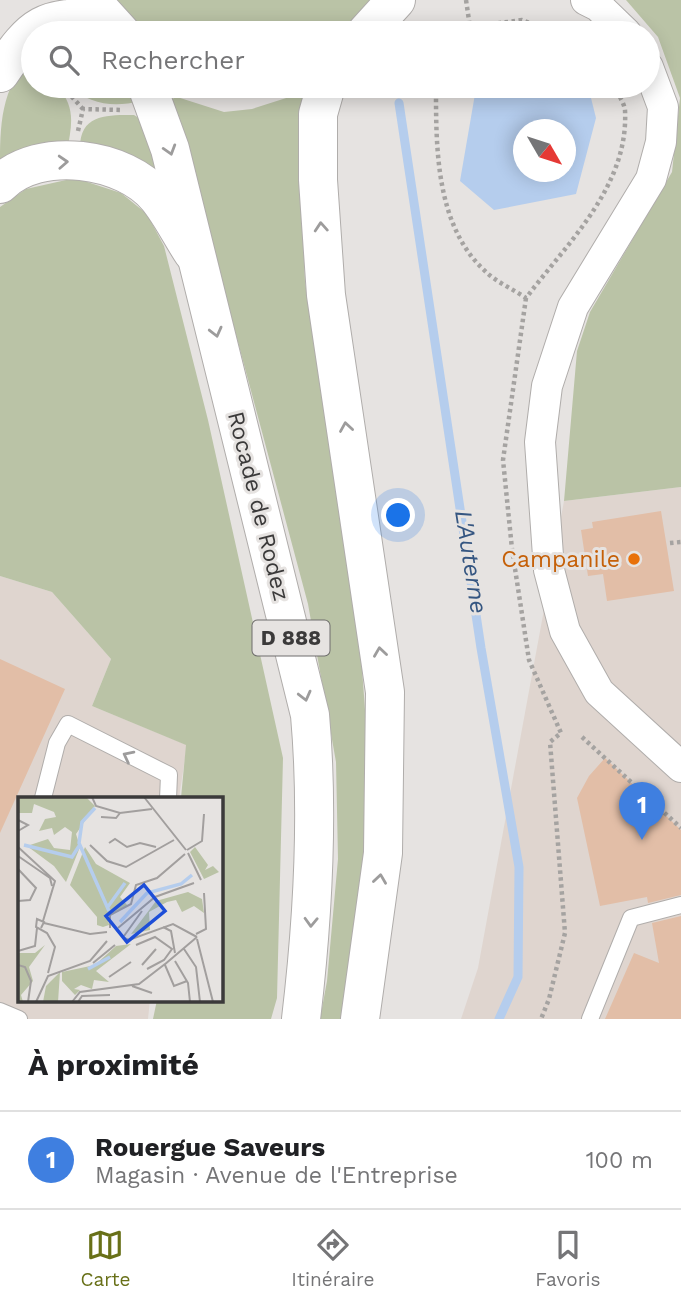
<!DOCTYPE html>
<html lang="fr">
<meta charset="utf-8">
<style>
:root{--surface:#fff;--page:#f6f6f6;--text:#202124;--muted:#757577;--line:#e0e0e0;--accent:#687018}
body{margin:0;font-family:"Work Sans",sans-serif;background:var(--page);color:var(--text)}
.compass{position:absolute;left:513px;top:119px;width:63px;height:63px;border-radius:50%;background:var(--surface);box-shadow:0 4px 18px #0003;rotate:129deg}
.you{position:absolute;left:399px;top:516px;width:24px;height:24px;margin:-18px;border:5px solid #fff;border-radius:50%;background:#1a73e8;box-shadow:0 0 0 10px #1a73e833}
.badge{display:grid;place-items:center;width:46px;height:46px;border-radius:50%;background:var(--accent);color:#fff;font-size:23px;font-weight:700}
.pin{position:absolute;translate:-50% -58px;filter:drop-shadow(0 2px 4px #0008)}
.pin::after{content:'';position:absolute;top:37px;width:24px;height:21px;background:inherit;clip-path:polygon(0 0,100% 0,50% 100%)}
.list{margin:0;padding:0;list-style:none}
h2{display:flex;justify-content:space-between;align-items:center;height:91px;margin:0;padding:0 28px;font-size:30px}
h2 small{font-size:23px;font-weight:400;color:var(--muted)}
.list li{display:grid;grid-template-columns:46px 1fr auto;gap:21px;align-items:center;box-sizing:border-box;height:98px;padding:0 28px;border-top:2px solid var(--line)}
.list b{display:block;font-size:26px;white-space:nowrap}
.list p{margin:0;font-size:23px;white-space:nowrap;color:var(--muted)}
.list em{font-size:23px;font-style:normal;color:var(--muted)}
.icon{flex:none;width:38px;height:38px;fill:none;stroke:currentColor;stroke-width:2;stroke-linecap:round;stroke-linejoin:round}
.map{position:relative;flex:none;width:681px;height:1019px;overflow:hidden}
.search{position:absolute;background:var(--surface);box-shadow:0 4px 18px #0003;left:21px;right:21px;top:21px;height:77px;display:flex;align-items:center;gap:18px;box-sizing:border-box;padding:0 24px;border-radius:38px;color:var(--muted);font-size:26px}
.sheet{height:189px;background:var(--surface)}
nav{display:flex;justify-content:space-around;align-items:center;box-sizing:border-box;height:98px;border-top:2px solid var(--line);background:var(--surface);font-size:19px;color:var(--muted)}
nav a{display:grid;justify-items:center;gap:4px}
nav .on{color:var(--accent)}
.map>svg:first-child{display:block}
.built{fill:#dfd5cf}
.green{fill:#bac3a6}
.water{fill:#b5cded;fill-rule:evenodd}
.lines{fill:none;stroke-linecap:round;stroke-linejoin:round}
.stream{stroke:#b5cded;stroke-width:9}
.building{fill:#e2bea7}
.lane-casing{stroke:#b0adab;stroke-width:18}
.street-casing{stroke:#b0adab;stroke-width:32}
.secondary-casing{stroke:#b0adab;stroke-width:40}
.primary-casing{stroke:#b0adab;stroke-width:40}
.path{stroke:#a5a3a1;stroke-width:4.5;stroke-dasharray:3.5 3.5;stroke-linecap:butt}
.lane{stroke:#fff;stroke-width:16}
.street{stroke:#fff;stroke-width:30}
.secondary{stroke:#fff;stroke-width:38}
.primary{stroke:#fff;stroke-width:38}
.oneway{stroke:#9d9c9c}
.food-dot{fill:#e8710a;stroke:#e6e3e1;stroke-width:2.5}
.labels{text-anchor:middle;stroke-width:6;stroke-linejoin:round;paint-order:stroke}
.shield{fill:#e6e3e1;stroke:#6e6d6c;stroke-width:2}
.shield-label{font-size:21px;font-weight:bold;fill:#3b3a3a}
.street-label{font-size:23px;fill:#3b3a3a;stroke:#e6e3e1}
.food-label{font-size:23px;fill:#c56008;stroke:#e6e3e1;text-anchor:end}
.water-label{font-size:24px;font-style:italic;fill:#355681;stroke:#e6e3e1}
.inset-river{fill:none;stroke:#b5cded;stroke-width:3.5}
.inset-road{fill:none;stroke:#a29f9e;stroke-width:2}
.view{fill:#1d4ed8;fill-opacity:0.15;stroke:#1d4ed8;stroke-width:3.5}
.inset-edge{fill:none;stroke:#3b3a3a;stroke-width:3.5}
</style>
<div class="map">
<svg width="681" height="1019" viewBox="0 0 681 1019">
<rect width="100%" height="100%" fill="#e6e3e1"/>
<path class="built" d="M 681,487 L 681,1019 L 461,1019 L 478,968 L 564,501 Z
M 0,576 L 52,592 L 111,659 L 92,706 L 187,745 L 179,798 L 19,799 L 19,1000 L 150,1000 L 148,1019 L 0,1019 Z"/>
<path class="green" d="M 108,0 L 373,0 L 366,10 L 336,33 L 144,33 Z
M 626,0 L 681,0 L 681,487 L 564,501 L 577,351 L 590,312 L 672,172 L 680,98 L 658,37 Z
M 33,57 L 33,86 L 57,86 C 76,107 72,124 67,151 L 0,169 C 0,127 0,86 33,57 Z
M 68,86 L 132,86 L 140,101 C 113,108 90,104 68,86 Z
M 305,92 L 300,154 L 305,282 L 360,642 L 368,750 L 365,842 L 343,1019 L 320,1019 L 327,981 L 338,859 L 336,762 L 308,604 L 189,159 L 170,110 L 174,96 L 224,112 L 252,109 Z
M 134,115 L 145,122 L 173,192 L 80,148 C 80,114 107,115 134,115 Z
M 75,178 L 121,193 L 147,214 L 164,246 L 208,420 L 283,758 L 277,998 L 271,1019 L 153,1019 L 157,1000 L 220,1000 L 220,799 L 181,798 L 186,745 L 92,706 L 111,659 L 52,592 L 0,576 L 0,207 L 26,189 Z"/>
<path class="water" d="M 485,86 L 588,86 L 596,118 L 576,194 L 494,210 L 460,181 L 475,94 ZM 524,130 L 566,130 L 566,172 L 524,172 Z"/>
<g class="lines">
<path class="stream" d="M 399,103 L 481,648 L 519,867 L 518,977 L 499,1019"/>
</g>
<path class="building" d="M 661,511 L 674,591 L 607,601 L 603,574 L 588,576 L 581,530 L 593,528 L 592,522 Z
M 0,659 L 65,689 L 0,833 Z
M 605,758 L 681,830 L 681,895 L 648,903 L 647,897 L 600,906 L 577,798 L 589,776 Z
M 681,916 L 681,1019 L 605,1019 L 634,953 L 659,963 L 652,923 Z"/>
<g class="lines">
<g class="lane-casing">
<path id="lane" d="M 43,798 L 57,743 L 68,724 L 169,775 L 168,799
M 0,1011 L 19,1019
M 590,1019 L 631,918 L 681,905"/>
</g>
<g class="street-casing">
<path id="street" d="M 586,0 L 598,6 L 626,33
M 648,67 L 663,107 L 661,142 L 651,179 L 573,307 L 547,386 L 540,442 L 549,570 L 565,631 L 599,692 L 681,767"/>
</g>
<g class="secondary-casing">
<path id="secondary" d="M 0,73 C 34,23 42,17 104,18
M 0,184 C 39,145 125,157 158,198 C 171,214 181,235 193,253"/>
</g>
<g class="primary-casing">
<path id="primary" d="M 91,0 L 121,33
M 366,33 L 396,0
M 147,86 L 170,149 L 310,715 C 319,817 313,918 301,1019
M 326,86 L 318,114 L 318,180 L 326,295 L 385,692 L 383,853 L 360,1019"/>
</g>
<path class="path" d="M 466,0 L 470,27 L 467,33
M 470,27 L 522,20 L 554,33
M 62,86 L 83,109
M 440,86 L 436,92 C 436,152 437,227 485,271 C 496,282 513,289 526,298 C 568,242 629,186 625,110 C 624,102 617,93 614,86
M 78,131 L 83,109 L 122,110
M 526,298 L 503,460 L 512,549 L 529,660 L 561,733 L 550,742 L 565,933 L 549,999 L 541,1019
M 670,543 L 681,542
M 582,737 L 681,828"/>
<use href="#lane" class="lane"/>
<use href="#street" class="street"/>
<use href="#secondary" class="secondary"/>
<use href="#primary" class="primary"/>
</g>
<defs><path id="oneway-chevron" d="M-2-3.5L2.5 0L-2 3.5" fill="none" stroke-width="1.6" stroke-linecap="round" stroke-linejoin="round" transform="scale(1.75)"/></defs>
<g class="oneway">
<use href="#oneway-chevron" transform="translate(170 150) rotate(73)"/>
<use href="#oneway-chevron" transform="translate(63 162) rotate(-3)"/>
<use href="#oneway-chevron" transform="translate(321 227) rotate(-94)"/>
<use href="#oneway-chevron" transform="translate(216 332) rotate(76)"/>
<use href="#oneway-chevron" transform="translate(346 427) rotate(-99)"/>
<use href="#oneway-chevron" transform="translate(380 652) rotate(-98)"/>
<use href="#oneway-chevron" transform="translate(305 696) rotate(76)"/>
<use href="#oneway-chevron" transform="translate(128 756) rotate(-153)"/>
<use href="#oneway-chevron" transform="translate(380 879) rotate(-82)"/>
<use href="#oneway-chevron" transform="translate(311 922) rotate(92)"/>
</g>
<circle class="food-dot" cx="634" cy="559" r="7"/>
<g class="labels">
<rect class="shield" x="252.5" y="620.5" width="77" height="35" rx="5"/>
<g class="shield-label">
<text x="291" y="645">D 888</text>
</g>
<g class="street-label">
<text transform="translate(259 506) rotate(76)" y="8">Rocade de Rodez</text>
</g>
<g class="food-label">
<text x="620" y="567">Campanile</text>
</g>
<g class="water-label">
<text transform="translate(471 562) rotate(81)" y="8">L'Auterne</text>
</g>
</g>
<g transform="translate(18 797)">
<rect width="205" height="205" fill="#e6e3e1"/>
<path d="M 0,0 L 68,0 L 77,9 L 58,37 L 62,50 L 48,85 L 36,69 L 9,49 L 30,42 L 36,51 L 52,53 L 54,35 L 47,30 L 36,38 L 34,31 L 21,34 L 27,22 L 38,20 L 36,15 L 16,7 L 14,16 L 0,16 ZM 67,50 L 78,67 L 112,86 L 102,100 L 110,109 L 90,119 L 91,128 L 85,130 L 79,128 L 79,120 L 52,88 ZM 177,50 L 190,68 L 187,73 L 195,69 L 201,75 L 186,82 L 172,55 ZM 170,95 L 184,102 L 186,116 L 176,109 L 164,115 L 158,103 L 149,105 L 131,115 L 132,133 L 113,137 L 138,104 ZM 113,147 L 78,174 L 91,185 L 76,183 L 74,192 L 63,188 L 56,192 L 62,193 L 57,198 L 44,184 L 44,175 L 77,168 L 98,149 ZM 27,148 L 11,170 L 15,184 L 3,198 L 5,205 L 0,205 L 0,156 L 17,156 ZM 42,175 L 40,205 L 25,205 L 28,189 Z" fill="#bac3a6"/>
<path class="inset-river" d="M 77,11 L 64,25 L 61,46 L 91,114M 6,48 L 54,60 L 61,49M 89,111 L 107,86M 102,125 L 129,96 L 163,87 L 174,78M 70,172 L 92,160"/>
<path class="inset-road" d="M 74,0 L 78,9 L 102,16 L 134,12M 126,0 L 168,53M 83,20 L 98,21 L 102,16M 0,23 L 10,28 L 0,34M 91,46 L 97,42 L 109,50 L 122,46 L 138,50M 72,48 L 89,64 L 108,70 L 156,43M 0,50 L 37,84 L 25,124M 169,53 L 184,44 L 186,17M 170,56 L 183,83M 0,59 L 32,81 L 34,89M 0,72 L 18,91 L 12,103 L 0,104M 26,126 L 72,137 L 89,135M 145,130 L 153,134 L 157,156M 23,131 L 26,125 L 19,122 L 18,130 L 29,136 L 37,150 L 30,176M 92,131 L 92,118 L 113,107 L 118,88 L 139,81 L 167,57M 100,131 L 137,100 L 176,86M 178,137 L 188,132 L 186,96M 106,139 L 124,114M 106,141 L 111,143 L 155,127 L 179,140M 179,142 L 195,205M 118,148 L 137,140 L 154,152 L 146,163 L 129,172M 166,152 L 178,170 L 182,205M 0,154 L 17,149 L 19,131M 157,164 L 170,186 L 172,205M 75,166 L 97,148M 0,168 L 7,170 L 13,184 L 10,205M 124,168 L 138,152M 146,168 L 179,140M 147,168 L 156,189 L 169,184M 91,180 L 113,165M 114,189 L 134,196M 18,205 L 30,179 L 72,164 L 89,144M 54,205 L 62,195 L 121,187 L 147,167M 60,205 L 64,199 L 92,198"/>
<path class="view" d="M 126,88 L 147,114 L 109,145 L 88,119 Z"/>
<rect width="205" height="205" class="inset-edge"/>
</g>
</svg>
<svg class="compass" viewBox="-18 -18 36 36"><path d="M0-13l5 13h-10z" fill="#e53935"/><path d="M0 13l5-13h-10z" fill="#757577"/></svg>
<div class="you"></div>
<div class="pin badge" style="left:642px;top:840px;background:#3f7fe0">1</div>
<div class="search"><svg class="icon" aria-label="search" viewBox="0 0 24 24"><circle cx="10" cy="10" r="6"/><path d="M15 15l6 6"/></svg>Rechercher</div>
</div>
<section class="sheet">
<h2>À proximité<small></small></h2>
<ul class="list">
<li><span class="badge" style="background:#3f7fe0">1</span><div><b>Rouergue Saveurs</b><p>Magasin · Avenue de l'Entreprise</p></div><em>100 m</em></li>
</ul>
</section>
<nav>
<a class="on"><svg class="icon" aria-label="map" viewBox="0 0 24 24"><path d="M3 6l6-2 6 2 6-2v14l-6 2-6-2-6 2zM9 4v14M15 6v14"/></svg>Carte</a>
<a><svg class="icon" aria-label="directions" viewBox="0 0 24 24"><path d="M12 3l9 9-9 9-9-9zM9 14v-3h6M13 9l2 2-2 2"/></svg>Itinéraire</a>
<a><svg class="icon" aria-label="saved" viewBox="0 0 24 24"><path d="M7 4h10v16l-5-4-5 4z"/></svg>Favoris</a>
</nav>
